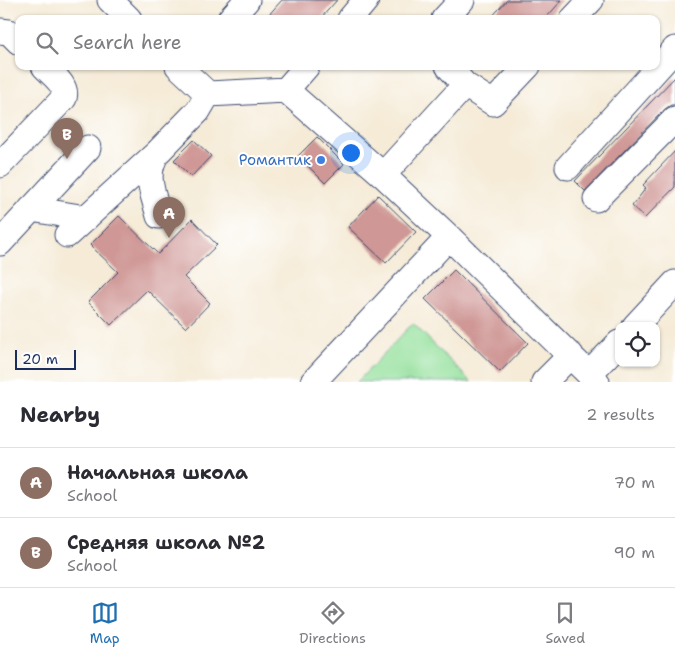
<!DOCTYPE html>
<meta charset="utf-8">
<style>
:root{--surface:#fff;--page:#f7f7f7;--text:#2b2b33;--muted:#7c7c81;--line:#e1e1e2;--accent:#1f6fb2}
body{margin:0;font-family:"Shantell Sans",sans-serif;background:var(--page);color:var(--text)}
.controls{position:absolute;right:15px;bottom:15px;display:grid;overflow:hidden;border-radius:10px;box-shadow:0 1px 4px #0004}
.controls button{width:45px;height:45px;display:grid;place-items:center;padding:0;border:0;border-bottom:1px solid var(--line);background:var(--surface);color:var(--text);font:25px sans-serif}
.scale{position:absolute;left:15px;bottom:12px;width:61px;box-sizing:border-box;padding-left:5px;border:2px solid #1b2f5e;border-top:0;font-size:14px;line-height:18px;white-space:nowrap;color:#1b2f5e;-webkit-text-stroke:4px #fff;paint-order:stroke}
.you{position:absolute;left:350px;top:152px;width:18px;height:18px;margin:-12px;border:4px solid #fff;border-radius:50%;background:#1a73e8;box-shadow:0 0 0 8px #1a73e833}
.badge{display:grid;place-items:center;width:32px;height:32px;border-radius:50%;background:var(--accent);color:#fff;font-size:16px;font-weight:700}
.pin{position:absolute;translate:-50% -41px;filter:drop-shadow(0 1px 2px #0008)}
.pin::after{content:'';position:absolute;top:26px;width:18px;height:15px;background:inherit;clip-path:polygon(0 0,100% 0,50% 100%)}
.list{margin:0;padding:0;list-style:none}
h2{display:flex;justify-content:space-between;align-items:center;height:65px;margin:0;padding:0 20px;font-size:21px}
h2 small{font-size:16px;font-weight:400;color:var(--muted)}
.list li{display:grid;grid-template-columns:32px 1fr auto;gap:15px;align-items:center;box-sizing:border-box;height:70px;padding:0 20px;border-top:1px solid var(--line)}
.list b{display:block;font-size:19px;white-space:nowrap}
.list p{margin:0;font-size:16px;white-space:nowrap;color:var(--muted)}
.list em{font-size:16px;font-style:normal;color:var(--muted)}
.icon{flex:none;width:28px;height:28px;fill:none;stroke:currentColor;stroke-width:2;stroke-linecap:round;stroke-linejoin:round}
.map{position:relative;flex:none;width:675px;height:382px;overflow:hidden}
.search{position:absolute;background:var(--surface);box-shadow:0 1px 4px #0004;left:15px;right:15px;top:15px;height:55px;display:flex;align-items:center;gap:12px;box-sizing:border-box;padding:0 18px;border-radius:10px;color:var(--muted);font-size:19px}
.sheet{height:205px;background:var(--surface)}
nav{display:flex;justify-content:space-around;align-items:center;box-sizing:border-box;height:70px;border-top:1px solid var(--line);background:var(--surface);font-size:14px;color:var(--muted)}
nav a{display:grid;justify-items:center;gap:2px}
nav .on{color:var(--accent)}
.map>svg:first-child{display:block}
.green{fill:#94e09c;stroke:#58887d}
.building{fill:#cf9795}
.lines{fill:none;stroke-linecap:round;stroke-linejoin:round}
.minor-casing{stroke:#3c4b70;stroke-width:27}
.minor{stroke:#fff;stroke-width:25}
.shop-dot{fill:#3f7fe0;stroke:#fff;stroke-width:2}
.labels{text-anchor:middle;stroke-width:4;stroke-linejoin:round;paint-order:stroke}
.shop-label{font-size:15px;fill:#366cbe;stroke:#fff;text-anchor:end}
</style>
<div class="map">
<svg width="675" height="382" viewBox="0 0 675 382">
<rect width="100%" height="100%" fill="#fff"/>
<filter id="ink" filterUnits="userSpaceOnUse"><feTurbulence type="fractalNoise" baseFrequency=".02" numOctaves="2"/><feDisplacementMap in="SourceGraphic" scale="10" xChannelSelector="R" yChannelSelector="G"/><feConvolveMatrix kernelMatrix="1 2 1 2 8 2 1 2 1" color-interpolation-filters="sRGB"/></filter>
<filter id="wash" filterUnits="userSpaceOnUse"><feTurbulence type="fractalNoise" baseFrequency=".0096" numOctaves="4" result="noise"/><feDisplacementMap in="SourceGraphic" scale="20" xChannelSelector="R" yChannelSelector="G"/><feGaussianBlur stdDeviation="1.12" result="paint"/><feColorMatrix in="noise" values="0 0 0 0 0 0 0 0 0 0 0 0 0 0 0 0 0 1.4 0 .05"/><feComposite in="paint" operator="in"/></filter>
<g filter="url(#wash)">
<rect width="100%" height="100%" fill="#f5ebd7"/>
<path class="green" d="M 413,323 L 471,382 L 357,382 Z"/>
<g id="blocks">
<path class="building" d="M 282,0 L 337,0 L 320,19 L 265,19 Z
M 507,0 L 562,0 L 545,19 L 490,19 Z
M 675,77 L 675,105 L 671,105 L 665,109 L 585,191 L 575,181 Z
M 317,137 L 344,164 L 325,183 L 298,156 Z
M 194,140 L 211,156 L 191,177 L 174,160 Z
M 675,151 L 675,187 L 645,218 L 632,206 L 646,188 L 643,185 Z
M 378,195 L 416,232 L 386,263 L 348,227 Z
M 119,216 L 158,254 L 192,219 L 217,245 L 184,277 L 210,303 L 186,328 L 147,290 L 111,325 L 88,302 L 118,272 L 90,245 Z
M 454,270 L 528,343 L 500,372 L 425,299 Z"/>
</g>
</g>
<g filter="url(#ink)">
<use href="#blocks" fill-opacity="0" stroke="#3c4b70" stroke-width="1"/>
<g class="lines">
<g class="minor-casing">
<path id="minor" d="M 110,0 L 129,19
M 230,19 L 247,0
M 350,19 L 366,0
M 444,19 L 462,0
M 573,19 L 591,0
M 0,31 L 9,32 L 19,42
M 178,66 L 208,94 L 286,90 L 383,175 L 449,237 L 597,382
M 448,66 L 465,85
M 286,90 L 307,66
M 0,165 L 64,98 C 68,85 52,75 44,66
M 568,167 L 675,49
M 383,175 L 465,85 L 493,103 L 528,66
M 596,199 L 675,119
M 31,209 L 86,218
M 159,216 C 153,193 143,174 158,152 L 198,111 L 208,94
M 67,235 L 158,152
M 0,243 L 88,148
M 635,326 L 675,283
M 589,374 L 619,343
M 313,382 L 449,237
M 544,382 L 571,355"/>
</g>
<use href="#minor" class="minor"/>
</g>
</g>
<circle class="shop-dot" cx="321" cy="160" r="5"/>
<g class="labels">
<g class="shop-label">
<text x="311" y="165">Романтик</text>
</g>
</g>
</svg>
<div class="controls">
<button><svg class="icon" aria-label="locate" viewBox="0 0 24 24"><circle cx="12" cy="12" r="6"/><path d="M12 2v4M12 18v4M2 12h4M18 12h4"/></svg></button>
</div>
<div class="scale">20 m</div>
<div class="you"></div>
<div class="pin badge" style="left:169px;top:238px;background:#8d6e63">A</div>
<div class="pin badge" style="left:67px;top:159px;background:#8d6e63">B</div>
<div class="search"><svg class="icon" aria-label="search" viewBox="0 0 24 24"><circle cx="10" cy="10" r="6"/><path d="M15 15l6 6"/></svg>Search here</div>
</div>
<section class="sheet">
<h2>Nearby<small>2 results</small></h2>
<ul class="list">
<li><span class="badge" style="background:#8d6e63">A</span><div><b>Начальная школа</b><p>School</p></div><em>70 m</em></li>
<li><span class="badge" style="background:#8d6e63">B</span><div><b>Средняя школа №2</b><p>School</p></div><em>90 m</em></li>
</ul>
</section>
<nav>
<a class="on"><svg class="icon" aria-label="map" viewBox="0 0 24 24"><path d="M3 6l6-2 6 2 6-2v14l-6 2-6-2-6 2zM9 4v14M15 6v14"/></svg>Map</a>
<a><svg class="icon" aria-label="directions" viewBox="0 0 24 24"><path d="M12 3l9 9-9 9-9-9zM9 14v-3h6M13 9l2 2-2 2"/></svg>Directions</a>
<a><svg class="icon" aria-label="saved" viewBox="0 0 24 24"><path d="M7 4h10v16l-5-4-5 4z"/></svg>Saved</a>
</nav>
